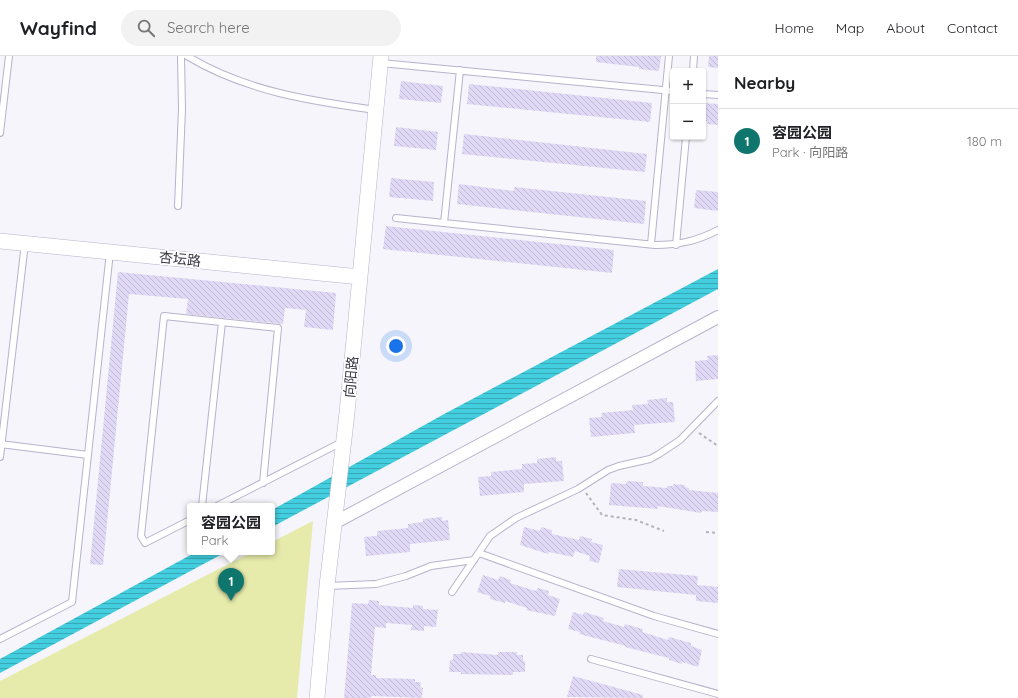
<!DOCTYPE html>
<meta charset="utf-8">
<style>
:root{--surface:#fff;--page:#f2f2f2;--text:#202124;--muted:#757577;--line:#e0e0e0;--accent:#0f766e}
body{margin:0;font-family:Quicksand,"Noto Sans SC",sans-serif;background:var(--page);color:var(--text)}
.controls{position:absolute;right:12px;top:12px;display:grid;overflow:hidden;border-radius:4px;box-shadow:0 1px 3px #0004}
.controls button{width:36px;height:36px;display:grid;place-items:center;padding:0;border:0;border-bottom:1px solid var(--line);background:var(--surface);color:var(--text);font:20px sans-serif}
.you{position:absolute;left:396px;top:290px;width:14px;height:14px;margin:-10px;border:3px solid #fff;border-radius:50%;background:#1a73e8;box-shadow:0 0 0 6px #1a73e833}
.badge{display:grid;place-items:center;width:26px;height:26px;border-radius:50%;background:var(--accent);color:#fff;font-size:13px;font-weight:700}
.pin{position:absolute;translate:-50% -33px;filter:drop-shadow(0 1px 2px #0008)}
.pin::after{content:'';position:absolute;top:21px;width:14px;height:12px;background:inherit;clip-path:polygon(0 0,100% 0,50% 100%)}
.popup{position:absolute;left:187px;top:447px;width:88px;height:52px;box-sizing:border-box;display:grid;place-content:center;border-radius:4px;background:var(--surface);filter:drop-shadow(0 1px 3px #0005);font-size:13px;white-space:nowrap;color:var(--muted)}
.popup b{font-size:15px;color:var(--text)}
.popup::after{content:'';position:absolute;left:50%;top:100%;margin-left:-8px;border:8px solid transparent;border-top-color:var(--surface)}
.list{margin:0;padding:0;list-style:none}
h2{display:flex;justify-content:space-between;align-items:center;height:52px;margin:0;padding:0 16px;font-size:17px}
h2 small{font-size:13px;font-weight:400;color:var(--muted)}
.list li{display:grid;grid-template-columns:26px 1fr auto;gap:12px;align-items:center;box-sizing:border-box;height:64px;padding:0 16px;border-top:1px solid var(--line)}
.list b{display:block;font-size:15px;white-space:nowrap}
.list p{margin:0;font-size:13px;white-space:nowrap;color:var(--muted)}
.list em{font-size:13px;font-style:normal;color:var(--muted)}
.icon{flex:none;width:22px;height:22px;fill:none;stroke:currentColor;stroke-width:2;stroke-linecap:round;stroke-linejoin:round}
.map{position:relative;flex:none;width:718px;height:642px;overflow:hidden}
header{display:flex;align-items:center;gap:24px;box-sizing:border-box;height:56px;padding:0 20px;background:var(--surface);border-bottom:1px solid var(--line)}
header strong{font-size:19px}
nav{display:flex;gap:22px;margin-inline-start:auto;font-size:14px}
.search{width:280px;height:36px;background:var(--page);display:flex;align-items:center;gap:10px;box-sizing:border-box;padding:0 14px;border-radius:22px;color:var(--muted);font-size:15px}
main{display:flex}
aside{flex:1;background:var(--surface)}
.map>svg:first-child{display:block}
.park{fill:#e6eaaa}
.water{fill:url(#water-rules)}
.building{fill:url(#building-back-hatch)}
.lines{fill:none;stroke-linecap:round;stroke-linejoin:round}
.service-casing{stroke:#b8b2cd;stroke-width:8}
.minor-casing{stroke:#b8b2cd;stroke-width:14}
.tertiary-casing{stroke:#b8b2cd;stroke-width:16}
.path{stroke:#b4b3ba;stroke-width:2;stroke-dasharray:3 3;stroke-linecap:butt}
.service{stroke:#fff;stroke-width:6}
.minor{stroke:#fff;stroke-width:12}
.tertiary{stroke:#fff;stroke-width:15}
.labels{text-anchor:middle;stroke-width:3.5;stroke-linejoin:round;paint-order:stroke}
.street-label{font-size:14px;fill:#393742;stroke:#fff}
</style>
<header>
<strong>Wayfind</strong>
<div class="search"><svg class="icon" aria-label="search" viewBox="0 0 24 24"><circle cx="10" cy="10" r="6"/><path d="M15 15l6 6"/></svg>Search here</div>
<nav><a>Home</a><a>Map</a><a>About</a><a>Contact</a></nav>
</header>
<main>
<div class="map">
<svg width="718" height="642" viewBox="0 0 718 642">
<defs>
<pattern id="water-rules" width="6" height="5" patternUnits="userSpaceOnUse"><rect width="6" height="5" fill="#42cedf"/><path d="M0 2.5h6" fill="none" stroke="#38a8b6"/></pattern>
<pattern id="building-back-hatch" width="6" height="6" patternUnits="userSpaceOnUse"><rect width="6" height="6" fill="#dfd9f5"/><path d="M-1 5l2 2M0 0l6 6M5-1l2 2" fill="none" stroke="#c0bbd3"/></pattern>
</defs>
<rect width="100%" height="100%" fill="#f6f5fb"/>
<path class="park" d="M 313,465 L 297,642 L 0,642 L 0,625 L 252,496 L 272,496 L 272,486 Z"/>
<path class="water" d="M 718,213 L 718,233 L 272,471 L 272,454 L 446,357 Z
M 196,496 L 226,496 L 0,617 L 0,603 Z"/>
<path class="building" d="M 596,0 L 661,0 L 659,15 L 639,13 L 639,11 L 596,6 Z
M 709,0 L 718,0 L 718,12 L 708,11 Z
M 401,25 L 443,30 L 441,47 L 399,43 Z
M 469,28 L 652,47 L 650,66 L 467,48 Z
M 704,47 L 718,48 L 718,69 L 707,68 L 708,65 L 703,65 Z
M 396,71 L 438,76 L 436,94 L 394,90 Z
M 464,78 L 647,98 L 645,116 L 462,98 Z
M 391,122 L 434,126 L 433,145 L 389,141 Z
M 459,128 L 514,135 L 514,131 L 646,145 L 644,168 L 457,148 Z
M 696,134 L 718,136 L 718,155 L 694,152 Z
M 386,170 L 614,194 L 612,217 L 383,193 Z
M 118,216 L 336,237 L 333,274 L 304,271 L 306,254 L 285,252 L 283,268 L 186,258 L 188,243 L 129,238 L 103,509 L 90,508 Z
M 718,299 L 718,323 L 696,325 L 695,305 L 708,304 L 707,300 Z
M 667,342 L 667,346 L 673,346 L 675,366 L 634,369 L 635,377 L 591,381 L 589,362 L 602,361 L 601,357 L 633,354 L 632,349 L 648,348 L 647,344 Z
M 556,401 L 556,405 L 562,405 L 564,425 L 524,428 L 524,436 L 480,440 L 478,421 L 491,420 L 491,416 L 522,413 L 522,408 L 537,407 L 537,403 Z
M 627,425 L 643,426 L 643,430 L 667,432 L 667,430 L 673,430 L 673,428 L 685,429 L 685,431 L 689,432 L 689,434 L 718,437 L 718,456 L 702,455 L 701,457 L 658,450 L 658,453 L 609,449 L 611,427 L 626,428 Z
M 442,461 L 442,465 L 448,464 L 450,484 L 410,488 L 410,496 L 366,500 L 364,481 L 377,480 L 377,475 L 408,472 L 408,468 L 423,466 L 423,463 Z
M 524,471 L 540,475 L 541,471 L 552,474 L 552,478 L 579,484 L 580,480 L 592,483 L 591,486 L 603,489 L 599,507 L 589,505 L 590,500 L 575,495 L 573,501 L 549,496 L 548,498 L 520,489 Z
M 619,513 L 698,520 L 697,529 L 718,531 L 718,547 L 696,545 L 696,539 L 617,531 Z
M 483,519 L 498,524 L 500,520 L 511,524 L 510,527 L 536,535 L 538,532 L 549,535 L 548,539 L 560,543 L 555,560 L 526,554 L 527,552 L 505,545 L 505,547 L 490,543 L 490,540 L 477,536 Z
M 369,544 L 379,545 L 379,549 L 413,552 L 413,549 L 423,550 L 423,553 L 438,554 L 436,571 L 424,570 L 424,575 L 411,574 L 412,569 L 386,567 L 386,572 L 375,571 L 371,619 L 376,619 L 376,622 L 415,623 L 415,626 L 421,626 L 420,631 L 423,632 L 422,642 L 372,640 L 369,642 L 344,642 L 352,547 L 368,548 Z
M 573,556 L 583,559 L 584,556 L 604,562 L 603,565 L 624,571 L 625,568 L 643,573 L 642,576 L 668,584 L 669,581 L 691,587 L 691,590 L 702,594 L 698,611 L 682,606 L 682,608 L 669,604 L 669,602 L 625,591 L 626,590 L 579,578 L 580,576 L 568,573 Z
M 461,596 L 498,599 L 498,596 L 517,596 L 517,599 L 523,599 L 523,605 L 525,605 L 525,616 L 513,616 L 513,619 L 461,618 L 461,616 L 449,616 L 450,604 L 453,604 L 453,598 L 461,598 Z
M 573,620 L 643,639 L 643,642 L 567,641 Z"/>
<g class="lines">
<g class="service-casing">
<path id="service" d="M 187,0 C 245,35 310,45 376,54
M 381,7 L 673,35
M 693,15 L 694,0
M 703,38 L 718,39
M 0,77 L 9,0
M 178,150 L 182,53 L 181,0
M 396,162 L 655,189 C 679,189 697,185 718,174
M 444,167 L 460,14
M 651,188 L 669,0
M 676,189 L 686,81
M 0,388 L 88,399
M 0,401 L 25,187
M 202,450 L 222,266
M 217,450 L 342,386
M 190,464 L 145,487 L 141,480 L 164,260 L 278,272 L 263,427
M 479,497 L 654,560 L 718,578
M 327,530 L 376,528 L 406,520 L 431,510 L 474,504
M 452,536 L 490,480 L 516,462 L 578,433 L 608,414 L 619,410 L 650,403 L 659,398 L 680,384 L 718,345
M 0,583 L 72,546 L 110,196
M 591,603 L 718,638"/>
</g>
<g class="minor-casing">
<path id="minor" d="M 334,467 L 718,261"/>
</g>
<g class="tertiary-casing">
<path id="tertiary" d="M 0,185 L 360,221
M 317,642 L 327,530 L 347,357 L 381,0"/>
</g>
<path class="path" d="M 699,377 L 718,390
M 586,437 L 602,459 L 636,464 L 664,475
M 706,476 L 718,477"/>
<use href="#service" class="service"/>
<use href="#minor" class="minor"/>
<use href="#tertiary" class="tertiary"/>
</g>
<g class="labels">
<g class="street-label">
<text transform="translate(180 203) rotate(6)" y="5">杏坛路</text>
<text transform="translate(351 321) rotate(-85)" y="5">向阳路</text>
</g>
</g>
</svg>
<div class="controls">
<button>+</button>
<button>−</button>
</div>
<div class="you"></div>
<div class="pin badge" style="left:231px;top:545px">1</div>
<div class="popup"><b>容园公园</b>Park</div>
</div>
<aside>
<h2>Nearby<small></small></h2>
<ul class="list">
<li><span class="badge">1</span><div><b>容园公园</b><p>Park · 向阳路</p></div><em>180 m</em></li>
</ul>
</aside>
</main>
